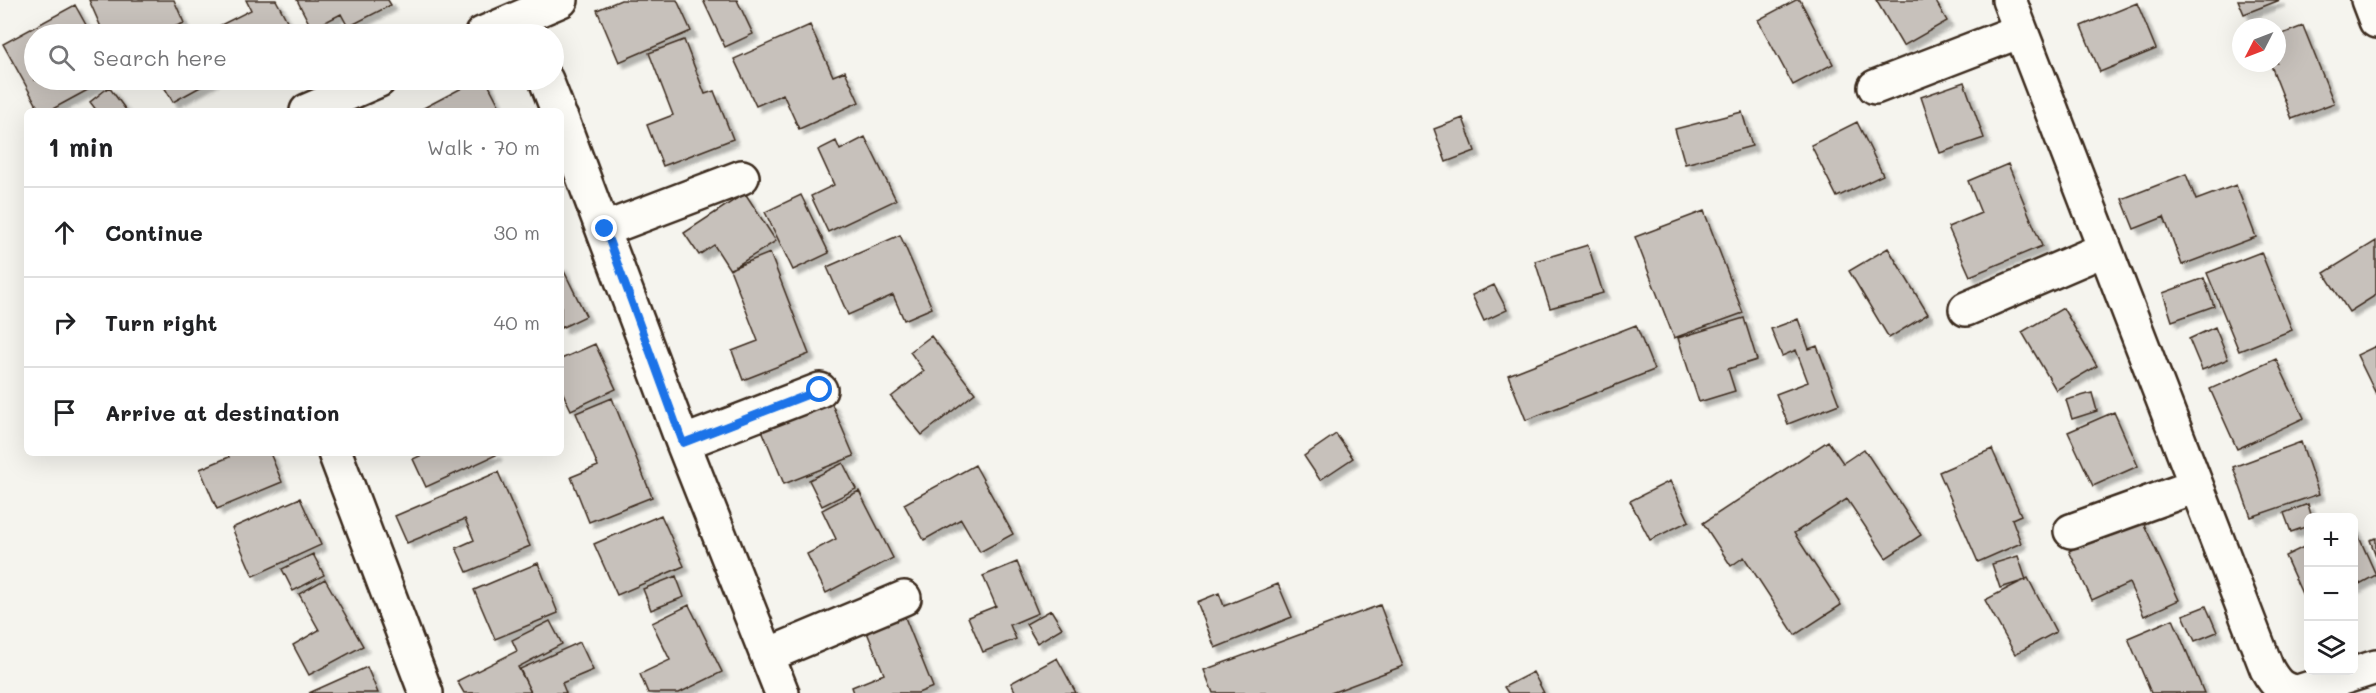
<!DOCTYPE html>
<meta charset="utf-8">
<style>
:root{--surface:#fff;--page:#f2f2f2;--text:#202124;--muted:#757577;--line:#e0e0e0}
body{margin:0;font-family:Mali,sans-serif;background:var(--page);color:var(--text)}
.controls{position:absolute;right:18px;bottom:18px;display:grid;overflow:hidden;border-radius:9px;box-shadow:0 6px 24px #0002}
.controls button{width:54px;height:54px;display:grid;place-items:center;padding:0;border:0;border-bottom:2px solid var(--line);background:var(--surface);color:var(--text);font:30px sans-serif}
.compass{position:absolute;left:2232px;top:18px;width:54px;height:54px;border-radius:50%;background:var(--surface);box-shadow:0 6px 24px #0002;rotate:228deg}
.stop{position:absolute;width:18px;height:18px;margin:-14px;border:4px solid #1a73e8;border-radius:50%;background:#fff}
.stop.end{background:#1a73e8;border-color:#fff;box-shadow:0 2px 6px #0008}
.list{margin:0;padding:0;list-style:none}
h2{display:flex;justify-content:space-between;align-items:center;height:78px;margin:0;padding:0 24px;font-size:26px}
h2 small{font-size:20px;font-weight:400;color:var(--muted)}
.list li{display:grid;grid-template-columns:39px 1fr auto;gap:18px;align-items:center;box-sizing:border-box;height:90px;padding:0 24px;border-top:2px solid var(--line)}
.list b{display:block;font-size:22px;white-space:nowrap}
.list em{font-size:20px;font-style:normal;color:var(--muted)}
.icon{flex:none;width:33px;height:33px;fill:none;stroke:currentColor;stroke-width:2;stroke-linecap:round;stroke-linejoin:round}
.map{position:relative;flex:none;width:2376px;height:693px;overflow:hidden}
.search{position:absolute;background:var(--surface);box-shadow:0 6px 24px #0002;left:24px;top:24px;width:540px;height:66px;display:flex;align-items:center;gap:15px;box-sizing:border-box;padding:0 21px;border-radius:33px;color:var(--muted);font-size:22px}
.panel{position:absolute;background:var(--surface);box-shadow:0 6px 24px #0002;left:24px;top:108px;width:540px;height:348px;border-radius:9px}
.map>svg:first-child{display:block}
.building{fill:#c7c1bb;stroke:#3b2a1e;stroke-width:1.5;filter:url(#shadow)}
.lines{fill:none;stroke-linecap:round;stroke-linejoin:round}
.minor-casing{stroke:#3b2a1e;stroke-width:38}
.minor{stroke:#fdfcf7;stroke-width:33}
.route{stroke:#1a73e8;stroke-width:8}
</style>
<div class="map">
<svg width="2376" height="693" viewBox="0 0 2376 693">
<defs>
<filter id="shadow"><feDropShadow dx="5.5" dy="5.5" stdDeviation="1.5" flood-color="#0004"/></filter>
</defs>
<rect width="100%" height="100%" fill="#f5f4ee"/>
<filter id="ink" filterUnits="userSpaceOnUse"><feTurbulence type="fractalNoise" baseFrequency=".0167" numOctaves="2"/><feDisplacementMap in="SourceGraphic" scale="12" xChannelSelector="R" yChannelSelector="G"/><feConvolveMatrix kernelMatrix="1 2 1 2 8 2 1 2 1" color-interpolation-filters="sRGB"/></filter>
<g filter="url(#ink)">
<path class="building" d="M 89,0 L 174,0 L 184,23 L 157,34 L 104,34 Z
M 246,0 L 276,0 L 294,34 L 203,34 L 251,10 Z
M 297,0 L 388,0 L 391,5 L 348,27 L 341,14 L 312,29 Z
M 621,0 L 677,0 L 691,31 L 619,62 L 597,10 Z
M 703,0 L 737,0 L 753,34 L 725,47 Z
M 1796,0 L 1800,0 L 1833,64 L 1793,85 L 1758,20 Z
M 1876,0 L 1935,0 L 1947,21 L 1903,46 Z
M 2238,0 L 2280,0 L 2244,14 Z
M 2137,3 L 2156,49 L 2100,72 L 2081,26 Z
M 75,5 L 91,34 L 34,34 L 34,80 L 106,80 L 49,111 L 40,111 L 3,44 Z
M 810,25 L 833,76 L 845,71 L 859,102 L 799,129 L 783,94 L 756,106 L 734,59 Z
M 2303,26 L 2334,103 L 2292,119 L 2270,63 L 2277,63 L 2277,36 Z
M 684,40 L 705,94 L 714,91 L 733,139 L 663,166 L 647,125 L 673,115 L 649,53 Z
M 160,80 L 213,80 L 173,102 Z
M 477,80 L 486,80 L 502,111 L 418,111 Z
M 1964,82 L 1984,138 L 1940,153 L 1921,97 Z
M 109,87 L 126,110 L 125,111 L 97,111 L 90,102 Z
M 1742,112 L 1752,146 L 1685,164 L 1675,129 Z
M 1463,118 L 1475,151 L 1446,162 L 1434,129 Z
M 1857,122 L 1883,175 L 1837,197 L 1811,145 Z
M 865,137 L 896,200 L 828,232 L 811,196 L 834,185 L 818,150 L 836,141 L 840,150 Z
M 2008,164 L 2042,246 L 1970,276 L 1948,227 L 1981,213 L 1968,181 Z
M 2186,174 L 2196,200 L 2236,185 L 2256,237 L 2182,265 L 2164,217 L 2134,229 L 2122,199 Z
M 745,193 L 776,241 L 730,270 L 714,245 L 699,255 L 684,233 Z
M 801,195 L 829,253 L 793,270 L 765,212 Z
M 1704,211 L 1743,313 L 1674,338 L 1635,237 Z
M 900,235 L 932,308 L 904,320 L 893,295 L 848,315 L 827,267 Z
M 2376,241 L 2376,295 L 2349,312 L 2324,273 Z
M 1588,245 L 1603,293 L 1550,308 L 1535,261 Z
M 1888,248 L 1928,314 L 1889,338 L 1849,271 Z
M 2261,252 L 2292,330 L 2239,351 L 2207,273 Z
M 770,253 L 809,354 L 743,380 L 732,351 L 758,341 L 730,269 Z
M 561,265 L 586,316 L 561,328 Z
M 2204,278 L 2214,306 L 2172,321 L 2163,293 Z
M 1494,285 L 1507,310 L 1484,321 L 1472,295 Z
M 2063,308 L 2097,366 L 2056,390 L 2022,332 Z
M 1744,318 L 1757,360 L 1728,369 L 1735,391 L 1699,402 L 1678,338 Z
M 1798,319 L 1809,349 L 1817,346 L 1839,404 L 1788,424 L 1776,394 L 1808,382 L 1796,350 L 1782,356 L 1771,329 Z
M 1636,325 L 1654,370 L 1526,420 L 1508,375 Z
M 2215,327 L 2228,359 L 2202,370 L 2189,339 Z
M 931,336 L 975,393 L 922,435 L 891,397 L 924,371 L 910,352 Z
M 595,344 L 616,389 L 571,410 L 561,389 L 561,359 Z
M 2376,346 L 2376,394 L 2357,355 Z
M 2276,359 L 2304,418 L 2237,449 L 2210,389 Z
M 2092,393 L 2097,411 L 2072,419 L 2066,400 Z
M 612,398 L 652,497 L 589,522 L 571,477 L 598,466 L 576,413 Z
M 831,402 L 854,456 L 784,484 L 762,430 Z
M 2114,412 L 2138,466 L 2093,486 L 2068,432 Z
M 1336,434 L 1353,458 L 1320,480 L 1304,456 Z
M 1828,441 L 1843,463 L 1864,449 L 1921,535 L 1886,558 L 1847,499 L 1794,533 L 1841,605 L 1795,635 L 1744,557 L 1731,566 L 1703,523 Z
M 2301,442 L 2319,494 L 2251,517 L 2233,467 Z
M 1992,449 L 2021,515 L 2012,519 L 2021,543 L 1978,562 L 1939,472 Z
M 227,453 L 270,453 L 282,482 L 217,509 L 200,469 L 229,457 Z
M 426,453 L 495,453 L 496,455 L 426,487 L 413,459 Z
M 843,463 L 856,489 L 822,506 L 809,480 Z
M 975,465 L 1013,534 L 980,552 L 961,519 L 924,540 L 904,504 Z
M 498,472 L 530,546 L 467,572 L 456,548 L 474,540 L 465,519 L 407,543 L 395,516 Z
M 1670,481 L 1689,521 L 1650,540 L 1630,501 Z
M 859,491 L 893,558 L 826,593 L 807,554 L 836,539 L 822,510 Z
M 300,498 L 321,545 L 253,576 L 232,528 Z
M 2308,504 L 2312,518 L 2308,518 L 2308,526 L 2291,532 L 2284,513 Z
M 661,515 L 684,566 L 617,595 L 594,544 Z
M 2141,518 L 2179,600 L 2144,616 L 2129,583 L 2092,600 L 2069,551 Z
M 2354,526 L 2376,575 L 2354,587 Z
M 2376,538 L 2376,556 L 2370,540 Z
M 2308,545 L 2308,607 L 2285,556 Z
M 313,554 L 324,575 L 293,591 L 282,569 Z
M 2018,556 L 2026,580 L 2000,588 L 1992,564 Z
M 1017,562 L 1038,613 L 1010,625 L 1016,639 L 983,652 L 968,617 L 996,606 L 983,576 Z
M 538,563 L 558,613 L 495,639 L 474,590 Z
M 676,576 L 684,597 L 651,610 L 643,589 Z
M 2028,578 L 2056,632 L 2015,654 L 1985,600 Z
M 325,579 L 363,646 L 309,675 L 293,645 L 319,630 L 299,594 Z
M 1278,584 L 1292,617 L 1215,648 L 1197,602 L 1219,593 L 1224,606 Z
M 689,605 L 722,672 L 679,693 L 648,693 L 640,674 L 670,660 L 652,623 Z
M 1380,605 L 1403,666 L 1331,693 L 1213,693 L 1204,670 Z
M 2206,606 L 2217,632 L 2195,641 L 2183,615 Z
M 902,610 L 933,687 L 918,693 L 854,693 L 852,687 L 884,674 L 864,625 Z
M 1051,610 L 1062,628 L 1037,643 L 1026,624 Z
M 2173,619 L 2204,693 L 2151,693 L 2128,638 Z
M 550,621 L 562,644 L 518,667 L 531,692 L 464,693 L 457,681 L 517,651 L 512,640 Z
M 580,642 L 593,670 L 562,683 L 566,693 L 531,693 L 520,669 Z
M 1057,658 L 1076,693 L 1016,693 L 1011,683 Z
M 367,667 L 378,693 L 309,693 Z
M 1533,672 L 1544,693 L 1508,693 L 1504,687 Z"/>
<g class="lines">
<g class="minor-casing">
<path id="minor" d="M 2009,0 L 2267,669 C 2275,683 2281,691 2298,692 L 2376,667
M 2368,0 L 2376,21
M 482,34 L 561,0
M 546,80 L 558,111
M 1875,87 L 2020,31
M 307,111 L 379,80
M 561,118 L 683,443 L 782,693
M 605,229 L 742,177
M 1966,309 L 2105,249
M 683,443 L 820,390
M 335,453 L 426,693
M 2071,531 L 2196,486
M 768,655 L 904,598"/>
</g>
<use href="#minor" class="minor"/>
</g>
</g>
<g class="lines" filter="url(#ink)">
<path class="route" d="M 605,229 L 683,443 L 820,390"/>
</g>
</svg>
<div class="controls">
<button>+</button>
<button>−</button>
<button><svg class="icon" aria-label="layers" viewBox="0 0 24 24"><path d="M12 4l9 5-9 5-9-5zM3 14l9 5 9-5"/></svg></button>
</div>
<svg class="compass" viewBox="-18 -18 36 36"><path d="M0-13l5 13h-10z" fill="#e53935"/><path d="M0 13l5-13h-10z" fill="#757577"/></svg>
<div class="stop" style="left:820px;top:390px"></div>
<div class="stop end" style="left:605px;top:229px"></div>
<div class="search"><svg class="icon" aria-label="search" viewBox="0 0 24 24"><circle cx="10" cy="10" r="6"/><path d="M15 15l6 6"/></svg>Search here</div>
<section class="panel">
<h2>1 min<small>Walk · 70 m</small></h2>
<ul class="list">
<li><svg class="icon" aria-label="ahead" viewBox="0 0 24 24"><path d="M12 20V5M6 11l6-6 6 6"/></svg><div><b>Continue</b></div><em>30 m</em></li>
<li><svg class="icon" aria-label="right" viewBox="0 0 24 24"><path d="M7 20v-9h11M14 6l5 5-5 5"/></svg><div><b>Turn right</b></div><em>40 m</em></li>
<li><svg class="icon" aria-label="arrive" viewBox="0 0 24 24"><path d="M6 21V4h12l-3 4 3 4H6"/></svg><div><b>Arrive at destination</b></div></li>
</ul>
</section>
</div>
